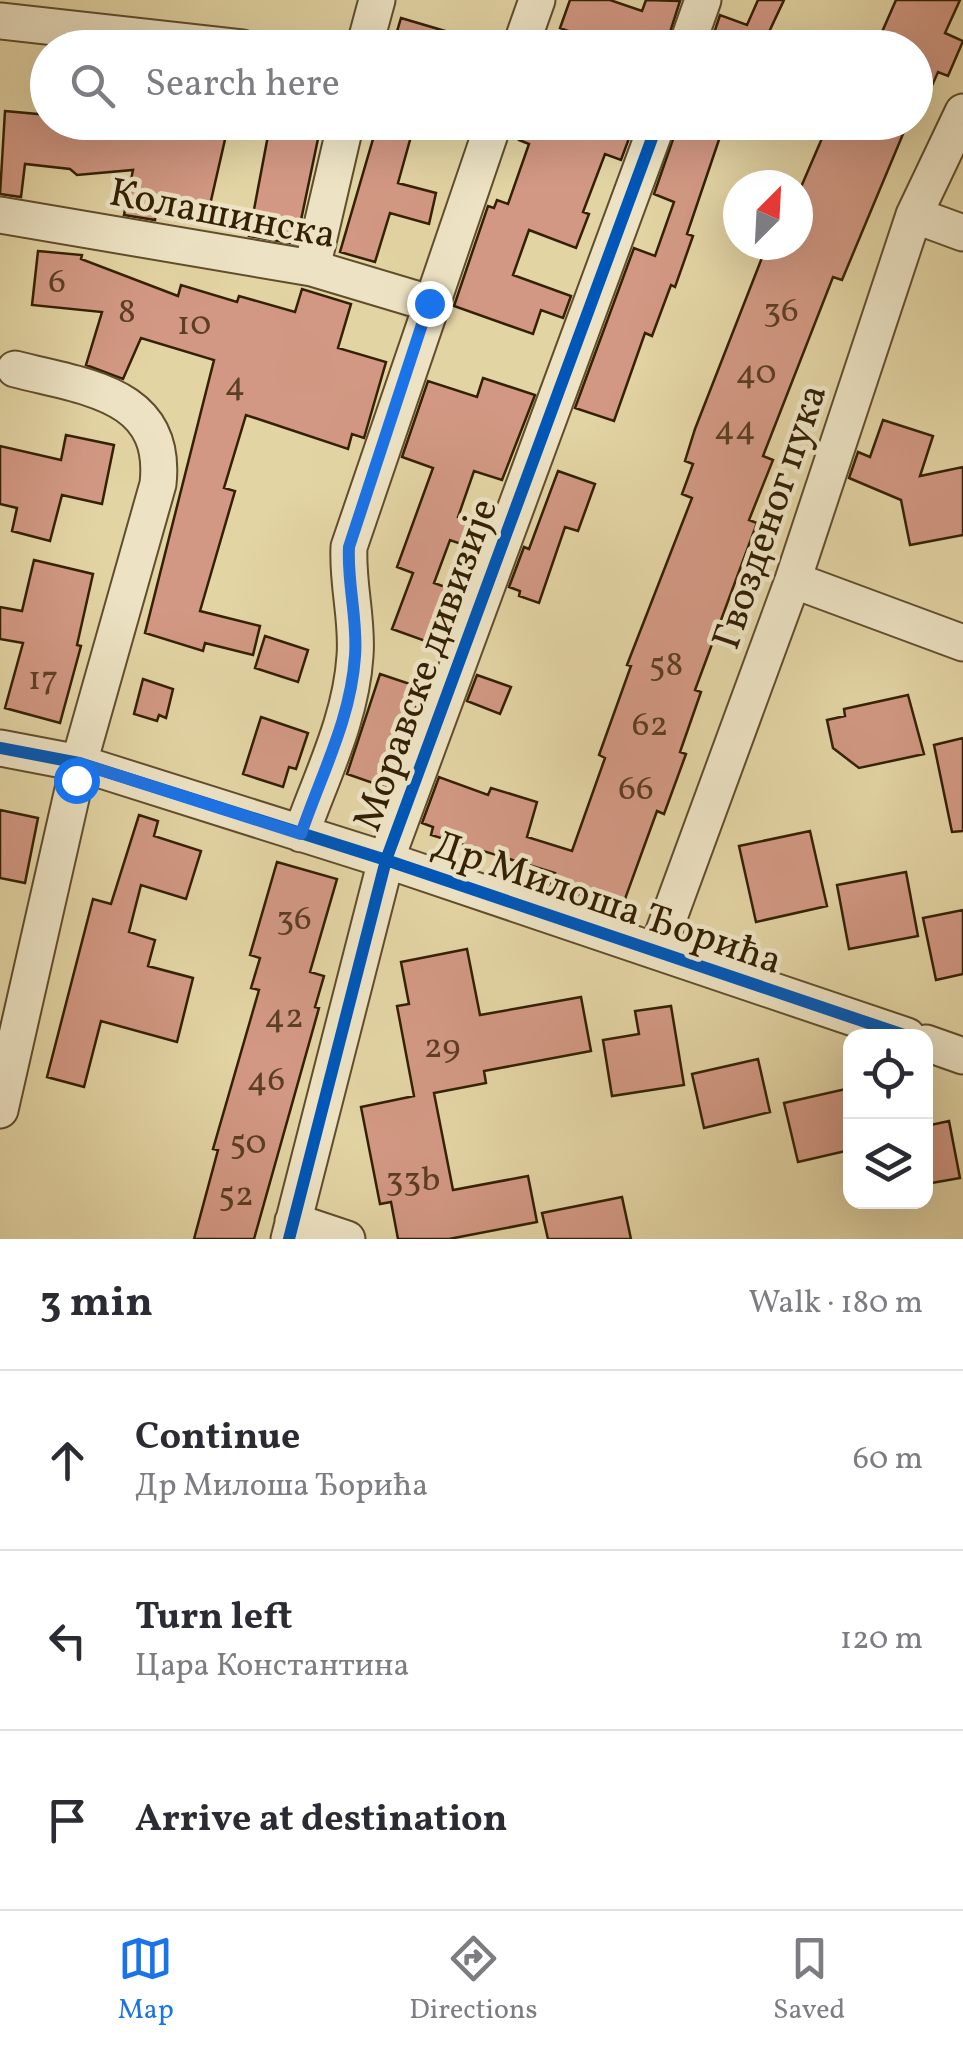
<!DOCTYPE html>
<meta charset="utf-8">
<style>
:root{--surface:#fff;--page:#f2f2f3;--text:#2b2b33;--muted:#7c7c81;--line:#e1e1e2;--accent:#1a73e8}
body{margin:0;font-family:Vollkorn,serif;background:var(--page);color:var(--text)}
.controls{position:absolute;right:30px;bottom:30px;display:grid;overflow:hidden;border-radius:20px;box-shadow:0 10px 40px #0002}
.controls button{width:90px;height:90px;display:grid;place-items:center;padding:0;border:0;border-bottom:2px solid var(--line);background:var(--surface);color:var(--text);font:50px sans-serif}
.compass{position:absolute;left:723px;top:170px;width:90px;height:90px;border-radius:50%;background:var(--surface);box-shadow:0 10px 40px #0002;rotate:24deg}
.stop{position:absolute;width:30px;height:30px;margin:-22px;border:8px solid #1a73e8;border-radius:50%;background:#fff}
.stop.end{background:#1a73e8;border-color:#fff;box-shadow:0 2px 10px #0008}
.list{margin:0;padding:0;list-style:none}
h2{display:flex;justify-content:space-between;align-items:center;height:130px;margin:0;padding:0 40px;font-size:42px}
h2 small{font-size:32px;font-weight:400;color:var(--muted)}
.list li{display:grid;grid-template-columns:65px 1fr auto;gap:30px;align-items:center;box-sizing:border-box;height:180px;padding:0 40px;border-top:2px solid var(--line)}
.list b{display:block;font-size:38px;white-space:nowrap}
.list p{margin:0;font-size:32px;white-space:nowrap;color:var(--muted)}
.list em{font-size:32px;font-style:normal;color:var(--muted)}
.icon{flex:none;width:55px;height:55px;fill:none;stroke:currentColor;stroke-width:2;stroke-linecap:round;stroke-linejoin:round}
.map{position:relative;flex:none;width:963px;height:1239px;overflow:hidden}
.search{position:absolute;background:var(--surface);box-shadow:0 10px 40px #0002;left:30px;right:30px;top:30px;height:110px;display:flex;align-items:center;gap:25px;box-sizing:border-box;padding:0 35px;border-radius:55px;color:var(--muted);font-size:38px}
.sheet{height:670px;background:var(--surface)}
nav{display:flex;justify-content:space-around;align-items:center;box-sizing:border-box;height:140px;border-top:2px solid var(--line);background:var(--surface);font-size:28px;color:var(--muted)}
nav a{display:grid;justify-items:center;gap:5px}
nav .on{color:var(--accent)}
.map>svg:first-child{display:block}
.building{fill:#d29883;stroke:#342004;stroke-width:2.5}
.lines{fill:none;stroke-linecap:round;stroke-linejoin:round}
.minor-casing{stroke:#604d2c;stroke-width:39}
.minor{stroke:#ede3c4;stroke-width:35}
.cycleway-casing{stroke:#ede3c4;stroke-width:19}
.cycleway{stroke:#0057b8;stroke-width:12}
.route{stroke:#1a73e8;stroke-width:12}
.labels{text-anchor:middle;stroke-width:9;stroke-linejoin:round;paint-order:stroke}
.number-label{font-size:35px;fill:#5c3e24}
.street-label{font-size:40px;fill:#342004;stroke:#ede3c4}
</style>
<div class="map">
<svg width="963" height="1239" viewBox="0 0 963 1239">
<rect width="100%" height="100%" fill="#e3d4a4"/>
<filter id="stains"><feTurbulence type="fractalNoise" baseFrequency=".002" numOctaves="4"/><feColorMatrix values="0 0 0 0 .2 0 0 0 0 .09 0 0 0 0 .02 0 0 0 .5 -.17"/></filter>
<radialGradient id="worn" r=".72"><stop offset=".6" stop-color="#630" stop-opacity="0"/><stop offset="1" stop-color="#630" stop-opacity=".3"/></radialGradient>
<path class="building" d="M 570,0 L 610,0 L 642,11 L 646,0 L 680,1 L 665,48 L 613,48 L 560,28 Z
M 758,0 L 784,0 L 769,32 L 802,44 L 802,48 L 709,48 L 720,15 L 747,25 Z
M 896,0 L 960,0 L 945,33 L 963,41 L 948,76 L 938,72 L 916,122 L 916,48 L 875,48 Z
M 401,18 L 479,41 L 478,48 L 392,48 Z
M 5,111 L 48,115 L 48,122 L 116,126 L 116,122 L 229,122 L 207,218 L 157,206 L 155,220 L 124,215 L 133,170 L 77,175 L 70,169 L 25,164 L 21,197 L 0,194 Z
M 378,122 L 415,122 L 398,183 L 436,193 L 429,224 L 390,213 L 375,262 L 340,252 Z
M 525,122 L 612,122 L 631,133 L 621,160 L 605,154 L 583,212 L 589,214 L 576,248 L 529,230 L 513,275 L 571,296 L 563,318 L 541,310 L 533,334 L 454,306 L 488,206 L 494,208 L 497,200 L 508,204 L 529,144 L 519,140 Z
M 679,122 L 725,122 L 687,234 L 693,236 L 675,287 L 671,285 L 652,336 L 645,333 L 614,421 L 575,408 L 634,248 L 655,256 L 674,202 L 654,194 Z
M 829,122 L 908,122 L 842,280 L 833,277 L 763,456 L 773,460 L 749,520 L 757,523 L 695,690 L 701,692 L 680,752 L 686,754 L 664,814 L 657,811 L 621,910 L 551,885 L 555,873 L 431,835 L 433,827 L 422,823 L 439,777 L 488,795 L 491,788 L 537,802 L 527,837 L 572,851 L 605,758 L 599,755 L 631,666 L 627,665 L 692,498 L 682,494 L 693,464 L 685,461 L 695,429 L 765,250 L 770,252 L 773,245 L 798,245 L 798,194 Z
M 270,125 L 319,134 L 296,244 L 249,236 Z
M 38,251 L 82,255 L 81,259 L 178,296 L 181,285 L 237,302 L 239,296 L 295,312 L 302,289 L 351,304 L 338,348 L 386,362 L 364,438 L 352,434 L 348,449 L 246,415 L 224,488 L 235,491 L 200,611 L 260,626 L 253,655 L 205,643 L 203,651 L 145,633 L 214,360 L 141,338 L 123,379 L 86,365 L 102,312 L 32,305 Z
M 483,378 L 535,395 L 502,480 L 474,471 L 458,517 L 486,527 L 478,550 L 450,540 L 434,583 L 462,593 L 442,647 L 392,629 L 413,573 L 397,567 L 433,468 L 402,457 L 428,381 L 477,397 Z
M 883,420 L 933,436 L 920,476 L 963,467 L 963,535 L 910,545 L 901,500 L 849,478 L 858,452 L 870,457 Z
M 66,435 L 114,445 L 102,504 L 62,495 L 50,541 L 12,531 L 17,508 L 0,504 L 0,446 L 61,460 Z
M 558,471 L 595,484 L 578,531 L 565,527 L 539,603 L 519,596 L 520,591 L 509,587 L 524,547 L 529,549 Z
M 34,560 L 93,574 L 77,645 L 81,646 L 60,723 L 5,708 L 23,643 L 0,639 L 0,607 L 22,611 Z
M 265,636 L 308,650 L 298,682 L 255,668 Z
M 380,674 L 422,688 L 390,789 L 347,774 Z
M 477,675 L 511,687 L 500,714 L 467,701 Z
M 143,679 L 173,689 L 166,718 L 159,715 L 157,721 L 134,714 Z
M 908,695 L 924,754 L 859,768 L 833,748 L 827,720 L 845,716 L 844,709 Z
M 261,717 L 308,733 L 296,769 L 289,767 L 283,787 L 243,774 Z
M 963,738 L 963,831 L 952,832 L 934,745 Z
M 0,810 L 38,818 L 25,883 L 0,878 Z
M 139,815 L 158,821 L 154,836 L 201,851 L 186,899 L 141,885 L 129,932 L 155,940 L 148,966 L 193,978 L 177,1042 L 101,1021 L 84,1087 L 47,1077 L 93,899 L 111,904 Z
M 810,831 L 827,906 L 756,922 L 739,846 Z
M 277,862 L 337,879 L 310,972 L 324,976 L 315,1007 L 319,1008 L 254,1239 L 194,1239 L 218,1150 L 213,1149 L 259,990 L 251,988 L 260,958 L 250,955 Z
M 906,872 L 918,936 L 849,949 L 837,885 Z
M 963,910 L 963,974 L 936,980 L 923,918 Z
M 467,949 L 480,1015 L 581,997 L 591,1051 L 484,1071 L 486,1083 L 434,1093 L 453,1190 L 528,1176 L 537,1222 L 449,1239 L 398,1239 L 391,1202 L 380,1204 L 361,1107 L 414,1096 L 397,1006 L 409,1004 L 401,962 Z
M 671,1006 L 684,1085 L 612,1096 L 603,1040 L 639,1034 L 635,1011 Z
M 758,1059 L 770,1112 L 704,1128 L 692,1074 Z
M 850,1088 L 850,1150 L 798,1162 L 784,1103 Z
M 949,1121 L 960,1178 L 926,1184 L 926,1126 Z
M 622,1197 L 631,1239 L 548,1239 L 542,1213 Z"/>
<g class="lines">
<g class="minor-casing">
<path id="minor" d="M 0,21 L 242,48
M 364,48 L 377,0
M 520,48 L 537,0
M 686,48 L 703,0
M 0,215 L 312,268 L 429,303
M 914,215 L 963,233
M 312,268 L 346,122
M 793,580 L 963,643
M 0,748 L 79,763 L 386,860 L 907,1036
M 301,834 C 322,775 351,719 355,656 C 358,620 347,584 349,547 L 494,122
M 657,950 L 793,580 L 914,215 L 963,112
M 926,1043 L 963,1056
M 0,1110 L 79,763 L 158,484 C 168,392 83,387 15,369
M 293,1221 L 347,1239
M 289,1239 L 386,860 L 658,122"/>
</g>
<use href="#minor" class="minor"/>
<g class="cycleway-casing">
<path id="cycleway" d="M 0,748 L 79,763 L 386,860 L 907,1036
M 289,1239 L 386,860 L 658,122"/>
</g>
<use href="#cycleway" class="cycleway"/>
</g>
<g class="lines">
<path class="route" d="M 76,780 L 79,763 L 301,834 C 321,775 351,719 355,656 C 358,620 347,584 349,547 L 429,303"/>
</g>
<g class="labels">
<g class="number-label">
<text x="57" y="292">6</text>
<text x="781" y="321">36</text>
<text x="127" y="322">8</text>
<text x="194" y="334">10</text>
<text x="756" y="383">40</text>
<text x="235" y="395">4</text>
<text x="735" y="439">44</text>
<text x="666" y="675">58</text>
<text x="43" y="689">17</text>
<text x="650" y="735">62</text>
<text x="636" y="799">66</text>
<text x="294" y="929">36</text>
<text x="284" y="1027">42</text>
<text x="442" y="1057">29</text>
<text x="266" y="1090">46</text>
<text x="248" y="1153">50</text>
<text x="413" y="1190">33b</text>
<text x="236" y="1205">52</text>
</g>
<g class="street-label">
<text transform="translate(223 212) rotate(11)" y="14">Колашинска</text>
<text transform="translate(768 516) rotate(-71)" y="14">Гвозденог пука</text>
<text transform="translate(424 664) rotate(-70)" y="14">Моравске дивизије</text>
<text transform="translate(608 901) rotate(19)" y="14">Др Милоша Ђорића</text>
</g>
</g>
<rect width="100%" height="100%" filter="url(#stains)"/>
<rect width="100%" height="100%" fill="url(#worn)"/>
</svg>
<div class="controls">
<button><svg class="icon" aria-label="locate" viewBox="0 0 24 24"><circle cx="12" cy="12" r="6"/><path d="M12 2v4M12 18v4M2 12h4M18 12h4"/></svg></button>
<button><svg class="icon" aria-label="layers" viewBox="0 0 24 24"><path d="M12 4l9 5-9 5-9-5zM3 14l9 5 9-5"/></svg></button>
</div>
<svg class="compass" viewBox="-18 -18 36 36"><path d="M0-13l5 13h-10z" fill="#e53935"/><path d="M0 13l5-13h-10z" fill="#7c7c81"/></svg>
<div class="stop" style="left:76px;top:780px"></div>
<div class="stop end" style="left:429px;top:303px"></div>
<div class="search"><svg class="icon" aria-label="search" viewBox="0 0 24 24"><circle cx="10" cy="10" r="6"/><path d="M15 15l6 6"/></svg>Search here</div>
</div>
<section class="sheet">
<h2>3 min<small>Walk · 180 m</small></h2>
<ul class="list">
<li><svg class="icon" aria-label="ahead" viewBox="0 0 24 24"><path d="M12 20V5M6 11l6-6 6 6"/></svg><div><b>Continue</b><p>Др Милоша Ђорића</p></div><em>60 m</em></li>
<li><svg class="icon" aria-label="left" viewBox="0 0 24 24"><path d="M17 20v-9H6M10 6l-5 5 5 5"/></svg><div><b>Turn left</b><p>Цара Константина</p></div><em>120 m</em></li>
<li><svg class="icon" aria-label="arrive" viewBox="0 0 24 24"><path d="M6 21V4h12l-3 4 3 4H6"/></svg><div><b>Arrive at destination</b></div></li>
</ul>
</section>
<nav>
<a class="on"><svg class="icon" aria-label="map" viewBox="0 0 24 24"><path d="M3 6l6-2 6 2 6-2v14l-6 2-6-2-6 2zM9 4v14M15 6v14"/></svg>Map</a>
<a><svg class="icon" aria-label="directions" viewBox="0 0 24 24"><path d="M12 3l9 9-9 9-9-9zM9 14v-3h6M13 9l2 2-2 2"/></svg>Directions</a>
<a><svg class="icon" aria-label="saved" viewBox="0 0 24 24"><path d="M7 4h10v16l-5-4-5 4z"/></svg>Saved</a>
</nav>
